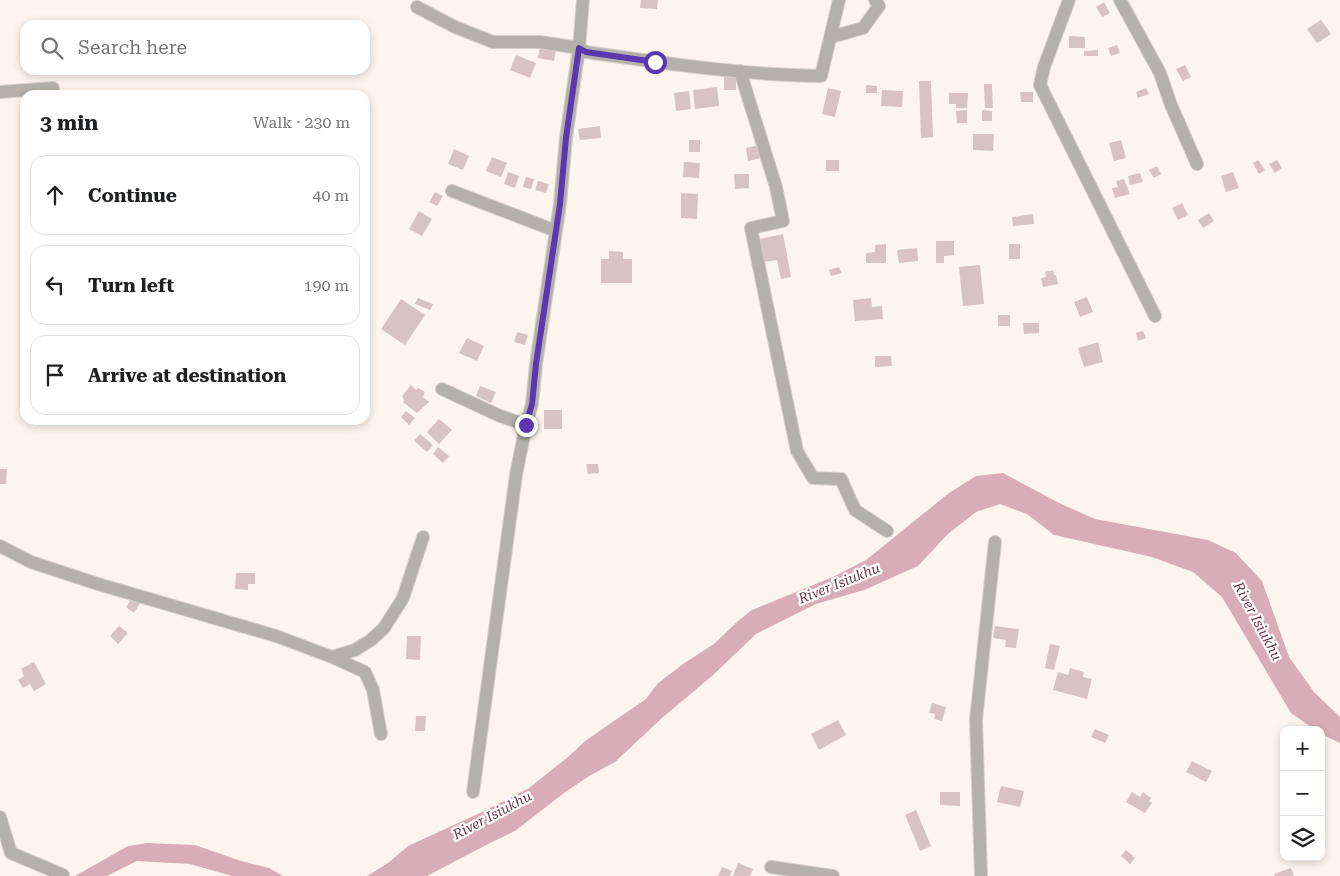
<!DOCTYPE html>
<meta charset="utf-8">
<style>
:root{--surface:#fff;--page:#f6f6f6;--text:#202124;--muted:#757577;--line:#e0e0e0}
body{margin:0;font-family:"Roboto Serif",serif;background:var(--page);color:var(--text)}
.controls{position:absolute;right:15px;bottom:15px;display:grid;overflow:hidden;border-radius:10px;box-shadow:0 2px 8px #0003}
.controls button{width:45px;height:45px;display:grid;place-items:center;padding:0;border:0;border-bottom:1px solid var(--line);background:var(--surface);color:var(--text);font:25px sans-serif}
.stop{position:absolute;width:15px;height:15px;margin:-11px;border:4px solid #5b38b0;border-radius:50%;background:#fff}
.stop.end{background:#5b38b0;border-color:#fff;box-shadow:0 1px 5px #0008}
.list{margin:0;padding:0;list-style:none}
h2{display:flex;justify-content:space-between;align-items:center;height:65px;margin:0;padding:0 20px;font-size:21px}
h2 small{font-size:16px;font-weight:400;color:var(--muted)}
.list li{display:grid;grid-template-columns:32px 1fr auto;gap:15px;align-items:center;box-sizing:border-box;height:80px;margin:0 10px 10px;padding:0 10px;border:1px solid var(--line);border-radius:15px}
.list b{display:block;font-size:19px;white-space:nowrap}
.list em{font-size:16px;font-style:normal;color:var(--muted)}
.icon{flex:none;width:28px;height:28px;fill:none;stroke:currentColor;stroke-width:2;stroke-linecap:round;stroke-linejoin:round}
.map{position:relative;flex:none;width:1340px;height:876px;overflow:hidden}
.search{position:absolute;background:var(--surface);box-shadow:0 2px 8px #0003;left:20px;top:20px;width:350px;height:55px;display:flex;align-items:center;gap:12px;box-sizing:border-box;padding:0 18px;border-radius:15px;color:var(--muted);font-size:19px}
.panel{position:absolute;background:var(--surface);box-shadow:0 2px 8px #0003;left:20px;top:90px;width:350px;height:335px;border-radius:15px}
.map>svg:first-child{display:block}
.water{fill:#d9adb7}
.building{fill:#d7c3c0}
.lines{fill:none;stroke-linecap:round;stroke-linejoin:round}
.minor-casing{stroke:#d8cfc9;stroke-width:14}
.minor{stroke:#b5b0aa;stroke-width:12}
.route{stroke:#5b38b0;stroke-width:6}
.labels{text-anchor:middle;stroke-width:4.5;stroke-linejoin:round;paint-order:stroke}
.water-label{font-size:14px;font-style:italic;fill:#703747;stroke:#fff}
</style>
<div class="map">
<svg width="1340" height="876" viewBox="0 0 1340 876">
<rect width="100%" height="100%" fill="#fef4ee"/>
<path class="water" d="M 1003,473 L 1061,504 L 1095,519 L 1208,540 L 1236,553 L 1262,581 L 1289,657 L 1314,692 L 1340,717 L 1340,743 L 1321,734 L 1321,730 L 1315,730 L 1291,713 L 1222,597 L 1193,572 L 1152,557 L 1054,535 L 1027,514 L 1000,504 L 976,512 L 948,534 L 918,566 L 864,590 L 816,604 L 756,634 L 712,676 L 662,718 L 615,762 L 589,776 L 564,793 L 515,831 L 492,842 L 427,876 L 367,876 L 388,863 L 408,846 L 480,813 L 529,788 L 568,757 L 585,741 L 646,699 L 657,684 L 683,664 L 714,644 L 738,621 L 752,610 L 835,576 L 866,560 L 949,493 L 976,476 Z
M 147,843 L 195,845 L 241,861 L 269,868 L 283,876 L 232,876 L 190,864 L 137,861 L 107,876 L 75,876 L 128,846 Z"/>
<path class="building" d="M 641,0 L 658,0 L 657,9 L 640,8 Z
M 1104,2 L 1110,13 L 1102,17 L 1096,7 Z
M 1321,20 L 1331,34 L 1317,43 L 1307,29 Z
M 1069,36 L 1085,37 L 1085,48 L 1069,48 Z
M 1117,45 L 1120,53 L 1111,56 L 1108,48 Z
M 540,47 L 556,50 L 554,61 L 538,58 Z
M 1098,50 L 1098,56 L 1084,56 L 1084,51 Z
M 516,55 L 536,63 L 530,78 L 510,70 Z
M 1185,65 L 1191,77 L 1183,81 L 1176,69 Z
M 724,76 L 736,76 L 736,90 L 724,90 Z
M 919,81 L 931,81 L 933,137 L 921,138 Z
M 984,84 L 992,84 L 993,108 L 985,108 Z
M 866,85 L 877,86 L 877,93 L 866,93 Z
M 717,87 L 719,106 L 695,109 L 693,90 Z
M 828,88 L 841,91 L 835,117 L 822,114 Z
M 1146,88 L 1149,94 L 1138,98 L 1136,92 Z
M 882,90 L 903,91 L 902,107 L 881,106 Z
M 689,91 L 691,109 L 676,111 L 674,93 Z
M 1020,92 L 1033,92 L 1033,102 L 1021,102 Z
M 949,93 L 968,93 L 967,108 L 956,108 L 956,104 L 949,104 Z
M 967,110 L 967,123 L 957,123 L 956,111 Z
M 982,110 L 992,111 L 992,121 L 982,121 Z
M 600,126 L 601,138 L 580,140 L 578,129 Z
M 973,134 L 994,134 L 993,151 L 973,150 Z
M 689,140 L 700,140 L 700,152 L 689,152 Z
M 1121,140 L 1126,158 L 1114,161 L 1109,143 Z
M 759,145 L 761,158 L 748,161 L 746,148 Z
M 454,149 L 469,156 L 463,170 L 448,164 Z
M 492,157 L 507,163 L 501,177 L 486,171 Z
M 826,160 L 839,160 L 839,171 L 826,171 Z
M 1258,160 L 1265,170 L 1259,174 L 1253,163 Z
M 1277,160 L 1282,168 L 1275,173 L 1269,164 Z
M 684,162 L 700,163 L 699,178 L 683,177 Z
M 1157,166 L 1161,174 L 1154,178 L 1149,170 Z
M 508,172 L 519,176 L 515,188 L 504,184 Z
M 1233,172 L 1239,188 L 1226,192 L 1221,176 Z
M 1140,173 L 1143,182 L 1130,185 L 1128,176 Z
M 734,174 L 749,174 L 749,188 L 735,189 Z
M 526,177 L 534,179 L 531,189 L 523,187 Z
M 1124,179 L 1130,194 L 1115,198 L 1112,188 L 1118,187 L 1116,181 Z
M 538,181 L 549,184 L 546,193 L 535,190 Z
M 435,192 L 443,196 L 437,206 L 429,202 Z
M 681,193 L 698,194 L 697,219 L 681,218 Z
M 1182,203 L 1188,215 L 1178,220 L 1172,208 Z
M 419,211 L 432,219 L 422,236 L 409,229 Z
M 1209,213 L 1214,221 L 1203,228 L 1198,220 Z
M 1033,214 L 1034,224 L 1013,226 L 1012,217 Z
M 783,234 L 791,277 L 781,279 L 777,260 L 764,262 L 759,239 Z
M 936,241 L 954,241 L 954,255 L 944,256 L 944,263 L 936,263 Z
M 886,244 L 886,263 L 866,263 L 866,253 L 875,252 L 875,245 Z
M 1009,244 L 1020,244 L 1020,259 L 1009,259 Z
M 917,248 L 918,261 L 899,263 L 897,250 Z
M 609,251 L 623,252 L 623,259 L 632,259 L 632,283 L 601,283 L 601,259 L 609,259 Z
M 980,265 L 984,304 L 963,306 L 959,267 Z
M 839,267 L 842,273 L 831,276 L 829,270 Z
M 1053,270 L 1054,275 L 1056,275 L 1058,284 L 1043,287 L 1041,278 L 1046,277 L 1045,272 Z
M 1087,297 L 1093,312 L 1080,317 L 1074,302 Z
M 418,298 L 433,304 L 430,310 L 415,304 Z
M 871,298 L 872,307 L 882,306 L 883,319 L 855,321 L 853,300 Z
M 401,299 L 425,315 L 405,345 L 381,329 Z
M 998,315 L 1010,315 L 1010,326 L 998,326 Z
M 1023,323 L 1039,323 L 1039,333 L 1024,334 Z
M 1143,331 L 1146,338 L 1138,341 L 1136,333 Z
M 517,332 L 528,335 L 525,345 L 514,342 Z
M 467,338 L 484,346 L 477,361 L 459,353 Z
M 1098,342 L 1103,362 L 1084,367 L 1078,348 Z
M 875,356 L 891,356 L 892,366 L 875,367 Z
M 411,385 L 416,390 L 418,388 L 425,392 L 423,397 L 429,402 L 417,413 L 403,402 L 404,400 L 402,396 Z
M 480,386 L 496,392 L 491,403 L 476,396 Z
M 544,410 L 562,410 L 562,429 L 544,429 Z
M 406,411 L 415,418 L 409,425 L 401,417 Z
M 439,419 L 452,430 L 439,444 L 427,432 Z
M 420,434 L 433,445 L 427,452 L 414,441 Z
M 438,447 L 449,456 L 443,463 L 433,454 Z
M 586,464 L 598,464 L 599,473 L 588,474 Z
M 0,469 L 7,469 L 6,484 L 0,484 Z
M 236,573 L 255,573 L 255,584 L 248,584 L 248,590 L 235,589 Z
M 134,595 L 142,600 L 134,613 L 126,607 Z
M 119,626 L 128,633 L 118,644 L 110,636 Z
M 995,626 L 1019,629 L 1016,648 L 1005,647 L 1006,640 L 993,638 Z
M 407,636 L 421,636 L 420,660 L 406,659 Z
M 1050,644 L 1060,646 L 1054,670 L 1045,668 Z
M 34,662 L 46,684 L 34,691 L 30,684 L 23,688 L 18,680 L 24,676 L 21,669 Z
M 1070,668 L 1084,672 L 1083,677 L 1092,679 L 1087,699 L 1053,690 L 1058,672 L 1068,675 Z
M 932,703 L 946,707 L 942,721 L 934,719 L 935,714 L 929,713 Z
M 416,716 L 426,716 L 425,731 L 415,731 Z
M 838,720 L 846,735 L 819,750 L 811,734 Z
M 1095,729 L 1109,735 L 1105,743 L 1091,737 Z
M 1192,761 L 1212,771 L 1206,782 L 1186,772 Z
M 1001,786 L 1024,791 L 1020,807 L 997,802 Z
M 940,792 L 960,792 L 960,806 L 940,805 Z
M 1132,792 L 1140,797 L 1143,792 L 1151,798 L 1149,801 L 1152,803 L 1145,813 L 1126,802 Z
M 916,810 L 931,846 L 920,851 L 905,815 Z
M 1126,850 L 1135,858 L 1130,864 L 1121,856 Z
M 738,863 L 753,869 L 750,876 L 733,876 Z
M 722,867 L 732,871 L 730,876 L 718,876 Z
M 1291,868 L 1294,876 L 1275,876 L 1274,874 Z"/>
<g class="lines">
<g class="minor-casing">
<path id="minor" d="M 583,0 L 579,48 L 586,52 C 664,63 742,75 821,76 L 839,0
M 1069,0 L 1044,67 L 1040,85 L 1155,316
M 1120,0 L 1160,73 L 1171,105 L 1197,164
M 417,7 L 455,27 L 493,42 L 540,42 L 579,48 L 566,138 L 560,204 L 536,364 L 532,404 L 526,425 L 500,416 L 442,389
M 831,37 L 863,28 L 879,6 L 875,0
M 740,71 L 776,187 L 783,221 L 751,228 L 797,451 L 813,478 L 841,479 L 855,510 L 887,531
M 0,92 L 53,88
M 452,191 L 556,231
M 0,546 L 31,562 L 98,584 L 276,636 L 332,657 L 355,650 L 371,640 L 384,628 L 403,598 L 423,537
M 332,657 L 365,672 L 373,690 L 381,734
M 473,792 L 516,475 L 526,425
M 0,817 L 11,853 L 63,875
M 771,867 L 833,876
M 981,876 L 976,720 L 995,542"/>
</g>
<use href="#minor" class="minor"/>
</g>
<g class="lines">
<path class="route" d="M 526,425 L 532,404 L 536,364 L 560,204 L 566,138 L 579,48 L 586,52 L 655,62"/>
</g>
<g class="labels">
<g class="water-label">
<text transform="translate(839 583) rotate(-22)" y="5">River Isiukhu</text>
<text transform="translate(1258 621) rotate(62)" y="5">River Isiukhu</text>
<text transform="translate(492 815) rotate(-28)" y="5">River Isiukhu</text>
</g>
</g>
</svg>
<div class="controls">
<button>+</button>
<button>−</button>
<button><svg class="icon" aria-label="layers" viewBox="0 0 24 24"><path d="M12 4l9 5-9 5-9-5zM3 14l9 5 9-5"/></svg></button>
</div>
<div class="stop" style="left:655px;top:62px"></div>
<div class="stop end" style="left:526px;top:425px"></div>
<div class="search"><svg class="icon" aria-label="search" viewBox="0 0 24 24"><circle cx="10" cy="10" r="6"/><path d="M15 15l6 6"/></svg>Search here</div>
<section class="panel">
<h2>3 min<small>Walk · 230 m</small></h2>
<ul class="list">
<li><svg class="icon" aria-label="ahead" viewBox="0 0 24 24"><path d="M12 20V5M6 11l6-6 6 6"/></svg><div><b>Continue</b></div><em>40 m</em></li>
<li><svg class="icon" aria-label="left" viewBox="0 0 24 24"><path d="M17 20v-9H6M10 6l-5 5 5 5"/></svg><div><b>Turn left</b></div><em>190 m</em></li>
<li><svg class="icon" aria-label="arrive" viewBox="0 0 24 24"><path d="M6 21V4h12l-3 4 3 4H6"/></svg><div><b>Arrive at destination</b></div></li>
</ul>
</section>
</div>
